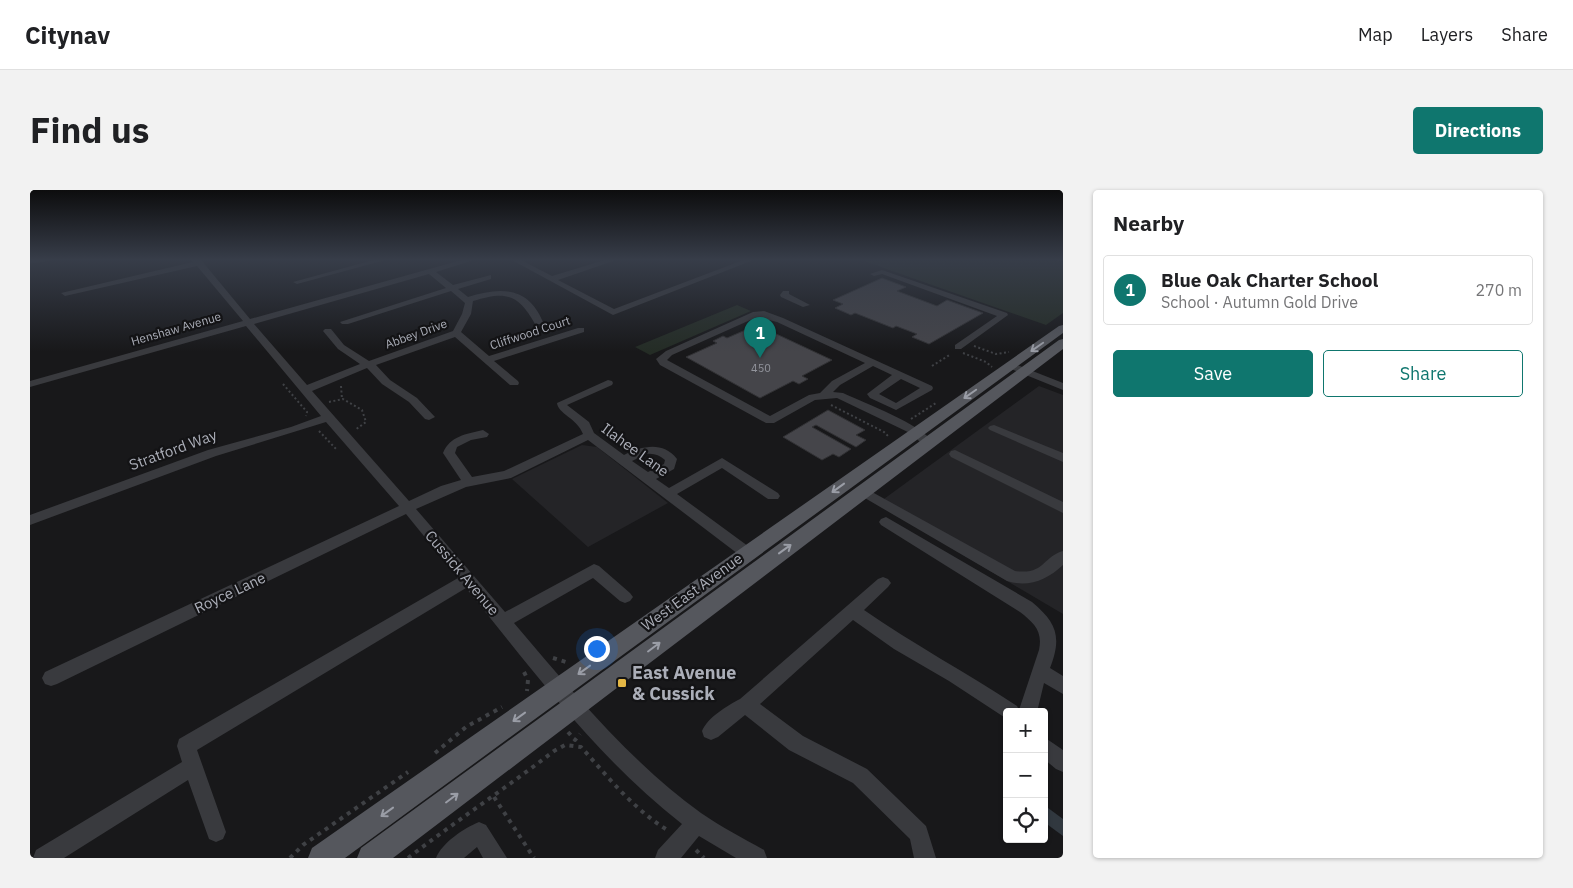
<!DOCTYPE html>
<meta charset="utf-8">
<style>
:root{--surface:#fff;--page:#f2f2f2;--text:#202124;--muted:#757577;--line:#e0e0e0;--accent:#0f766e}
body{margin:0;font-family:"IBM Plex Sans",sans-serif;background:var(--page);color:var(--text)}
.controls{position:absolute;right:15px;bottom:15px;display:grid;overflow:hidden;border-radius:5px;box-shadow:0 1px 4px #0004}
.controls button{width:45px;height:45px;display:grid;place-items:center;padding:0;border:0;border-bottom:1px solid var(--line);background:var(--surface);color:var(--text);font:25px sans-serif}
.you{position:absolute;left:566px;top:458px;width:18px;height:18px;margin:-12px;border:4px solid #fff;border-radius:50%;background:#1a73e8;box-shadow:0 0 0 8px #1a73e833}
.badge{display:grid;place-items:center;width:32px;height:32px;border-radius:50%;background:var(--accent);color:#fff;font-size:16px;font-weight:700}
.pin{position:absolute;translate:-50% -41px;filter:drop-shadow(0 1px 2px #0008)}
.pin::after{content:'';position:absolute;top:26px;width:18px;height:15px;background:inherit;clip-path:polygon(0 0,100% 0,50% 100%)}
.list{margin:0;padding:0;list-style:none}
h2{display:flex;justify-content:space-between;align-items:center;height:65px;margin:0;padding:0 20px;font-size:21px}
h2 small{font-size:16px;font-weight:400;color:var(--muted)}
.list li{display:grid;grid-template-columns:32px 1fr auto;gap:15px;align-items:center;box-sizing:border-box;height:70px;margin:0 10px 10px;padding:0 10px;border:1px solid var(--line);border-radius:5px}
.list b{display:block;font-size:19px;white-space:nowrap}
.list p{margin:0;font-size:16px;white-space:nowrap;color:var(--muted)}
.list em{font-size:16px;font-style:normal;color:var(--muted)}
.actions{display:flex;gap:10px;padding:15px 20px}
.actions a{flex:1;padding:11px 0;border:1px solid var(--accent);border-radius:5px;text-align:center;font-size:18px;color:var(--accent)}
.actions .main{background:var(--accent);color:#fff}
.icon{flex:none;width:28px;height:28px;fill:none;stroke:currentColor;stroke-width:2;stroke-linecap:round;stroke-linejoin:round}
.map{position:relative;flex:none;width:1033px;height:668px;overflow:hidden;border-radius:5px}
header{display:flex;align-items:center;gap:30px;box-sizing:border-box;height:70px;padding:0 25px;background:var(--surface);border-bottom:1px solid var(--line)}
header strong{font-size:24px}
nav{display:flex;gap:28px;margin-inline-start:auto;font-size:18px}
.intro{display:flex;align-items:center;justify-content:space-between;box-sizing:border-box;height:120px;padding:0 30px}
h1{margin:0;font-size:35px}
.button{padding:12px 22px;border-radius:5px;background:var(--accent);color:#fff;font-size:18px;font-weight:700}
main{display:flex;gap:30px;padding:0 30px}
aside{flex:1;background:var(--surface);border-radius:5px;box-shadow:0 1px 4px #0004}
.map>svg:first-child{display:block}
.built{fill:#242427}
.green{fill:#242c25}
.water{fill:#31383f}
.building{fill:#45454a;stroke:#323235}
.lines{fill:none;stroke-linecap:round;stroke-linejoin:round}
.path-far1{stroke:#3f4145;stroke-width:2;stroke-dasharray:2 2.5;stroke-linecap:butt}
.path{stroke:#3f4145;stroke-width:4;stroke-dasharray:4 5;stroke-linecap:butt}
.minor{fill:#393a3e;fill-rule:evenodd}
.major{fill:#55575d;fill-rule:evenodd}
.oneway{stroke:#9a9da6}
.poi-dot{fill:#e4b745;stroke:#131315;stroke-width:2}
.labels{text-anchor:middle;stroke-width:4.5;stroke-linejoin:round;paint-order:stroke}
.far-number-label{font-size:11px;fill:#92949c}
.far-street-label{font-size:12px;fill:#abaeb8;stroke:#131315}
.street-label{font-size:15px;fill:#abaeb8;stroke:#131315}
.near-poi-label{font-size:18px;font-weight:bold;fill:#abaeb8;stroke:#131315;text-anchor:start}
</style>
<header>
<strong>Citynav</strong>
<nav><a>Map</a><a>Layers</a><a>Share</a></nav>
</header>
<div class="intro"><h1>Find us</h1><a class="button">Directions</a></div>
<main>
<div class="map">
<svg width="1033" height="668" viewBox="0 0 1033 668">
<rect width="100%" height="100%" fill="#18181a"/>
<path class="built" d="M 1009,196 L 1033,205 L 1033,424 L 847,314 Z
M 552,255 L 567,257 L 638,313 L 558,357 L 482,289 Z"/>
<path class="green" d="M 828,69 L 1022,69 L 1033,72 L 1033,123 L 1016,135 Z
M 707,115 L 721,121 L 620,165 L 605,157 Z"/>
<path class="water" d="M 1014,615 L 1033,629 L 1033,646 L 1014,632 Z"/>
<path class="building" d="M 0,69 L 30,69 L 0,73 Z
M 852,88 L 876,97 L 867,101 L 907,116 L 917,110 L 953,123 L 899,154 L 882,147 L 887,144 L 866,136 L 863,138 L 825,123 L 821,125 L 805,118 L 813,114 L 803,110 Z
M 727,135 L 802,170 L 772,186 L 778,189 L 769,194 L 763,191 L 730,208 L 656,167 L 687,153 L 683,151 L 693,146 L 697,148 Z
M 798,220 L 835,240 L 826,245 L 836,250 L 826,257 L 786,235 L 782,237 L 821,259 L 809,267 L 803,264 L 792,270 L 753,247 Z"/>
<g class="lines">
<path class="path-far1" d="M 944,156 L 966,164 L 979,162
M 933,163 L 956,172 L 962,177
M 902,176 L 921,164
M 253,194 L 277,222 L 276,226
M 311,196 L 312,209
M 299,212 L 313,209 L 332,220 L 336,232 L 325,240
M 801,215 L 854,242 L 859,247
M 881,229 L 906,213
M 289,241 L 307,260"/>
<path class="path" d="M 523,468 L 536,472
M 494,482 L 498,490 L 497,501
M 538,542 L 545,550 L 550,544
M 405,563 L 436,537 L 472,517
M 464,607 L 504,668
M 666,660 L 674,668
M 260,668 L 273,655 L 378,582
M 378,668 C 426,631 476,598 524,561 L 535,555 L 551,557 C 578,587 604,620 639,641"/>
<path class="minor" d="M 161,69 L 169,69 L 172,71 L 220,129 L 435,69 L 447,69 L 406,82 L 423,95 L 461,85 L 461,89 L 428,99 L 438,107 C 470,97 498,96 513,132 L 511,134 L 505,134 C 488,103 475,101 443,111 L 441,124 L 431,142 L 459,166 L 548,138 L 554,138 L 554,142 L 464,171 L 488,191 L 489,193 L 488,195 L 480,195 L 425,147 L 346,175 L 360,190 L 387,208 L 405,227 L 399,230 L 395,229 L 379,212 L 352,194 L 337,178 L 282,201 L 379,311 L 411,296 L 431,290 L 413,263 C 420,246 436,244 453,240 L 459,244 L 457,247 L 441,250 L 427,257 L 425,263 L 442,287 L 474,281 L 553,244 C 547,228 528,224 527,213 L 578,190 L 582,191 L 583,193 L 582,195 L 537,215 L 559,232 L 564,243 L 594,265 C 612,256 633,251 647,269 L 644,279 L 626,289 L 639,298 L 692,268 L 748,303 L 750,306 L 748,309 L 738,309 L 692,278 L 647,304 L 722,359 L 724,363 L 722,367 L 717,368 L 712,367 L 558,250 L 481,288 L 436,297 L 386,319 L 475,422 L 564,374 L 569,376 L 600,403 L 603,407 L 600,411 L 595,413 L 590,411 L 563,388 L 484,433 C 542,501 598,570 671,623 C 691,637 713,648 734,660 L 737,668 L 706,668 L 669,646 L 651,668 L 625,668 L 628,660 L 652,634 C 567,568 503,480 436,398 L 167,560 L 196,642 L 193,649 L 186,652 L 179,649 L 158,590 L 34,668 L 3,668 L 6,660 L 152,572 L 147,556 L 149,549 L 428,388 L 376,324 L 27,494 L 21,496 L 15,494 L 12,488 L 15,482 L 369,316 L 296,232 L 186,266 L 0,335 L 0,325 L 178,260 L 261,237 L 291,226 L 216,136 L 0,197 L 0,191 L 213,131 L 167,76 L 35,106 L 31,103 L 163,72 ZM 399,84 L 416,98 L 310,132 L 312,134 L 318,134 L 421,101 L 435,113 L 432,124 L 423,141 L 339,171 L 314,155 L 301,139 L 295,139 L 293,141 L 308,159 L 330,174 L 277,195 L 224,134 ZM 616,264 C 624,263 629,265 635,270 L 634,274 L 618,282 L 602,271 Z
M 347,69 L 359,69 L 267,94 L 263,92 Z
M 480,69 L 489,69 L 522,86 L 578,69 L 589,69 L 528,90 L 584,119 L 716,69 L 726,69 L 583,125 Z
M 1027,69 L 1033,69 L 1033,71 L 1028,71 Z
M 852,80 L 977,123 L 978,125 L 931,159 L 925,159 L 925,155 L 967,126 L 852,84 L 844,86 L 840,84 Z
M 753,101 L 759,101 L 759,104 L 780,115 L 773,117 L 751,107 L 750,105 Z
M 734,121 L 753,128 L 902,196 L 903,198 L 902,200 L 866,220 L 840,208 L 837,204 L 862,185 L 843,176 L 810,195 L 803,202 L 813,203 C 837,214 889,233 904,253 L 902,256 L 894,256 L 882,244 L 807,208 L 785,210 L 744,233 L 736,233 L 630,175 L 626,169 L 636,161 L 723,122 ZM 727,127 L 747,132 L 835,173 L 802,191 L 790,203 L 779,205 L 740,226 L 637,170 L 642,165 ZM 871,189 L 890,198 L 866,213 L 849,204 Z
M 980,172 L 1033,193 L 1033,200 L 976,177 L 975,175 Z
M 964,235 L 1033,263 L 1033,272 L 960,240 L 958,238 L 960,236 Z
M 925,260 L 1033,312 L 1033,323 L 921,267 L 919,264 L 921,261 Z
M 833,297 L 985,381 C 1015,385 1012,367 1033,361 L 1033,375 C 1017,390 998,398 977,391 L 828,304 L 827,301 L 828,298 Z
M 856,327 L 1002,412 C 1027,433 1032,447 1020,478 L 1033,486 L 1033,504 L 1014,493 L 1007,522 L 977,522 L 977,529 L 919,491 L 864,459 L 823,430 L 730,514 L 773,546 L 837,579 L 896,636 L 906,668 L 884,668 L 880,649 L 823,593 L 759,560 L 715,525 L 688,547 L 681,550 L 674,547 L 672,541 C 678,527 697,516 710,509 L 848,389 L 853,387 L 858,389 L 861,393 L 858,397 L 834,420 C 883,454 937,483 987,516 L 989,520 L 1009,460 C 1013,441 1004,433 990,422 L 851,335 L 849,332 L 851,329 Z
M 1014,547 L 1033,560 L 1033,582 L 1026,579 L 1014,569 Z
M 449,632 L 456,635 L 477,668 L 453,668 L 447,657 L 434,668 L 406,668 C 412,653 434,638 449,632 Z"/>
<path class="major" d="M 1033,135 L 1033,143 L 315,668 L 278,668 L 282,658 L 1029,136 Z
M 1033,149 L 1033,159 L 363,668 L 327,668 L 331,658 L 1029,150 Z"/>
</g>
<defs><path id="oneway-shaft" d="M-6 0H5M1.5-3L5.5 0L1.5 3" fill="none" stroke-width="1.6" stroke-linecap="round" stroke-linejoin="round" transform="scale(1.25)"/></defs>
<g class="oneway">
<use href="#oneway-shaft" transform="translate(1007 157) rotate(145)"/>
<use href="#oneway-shaft" transform="translate(940 204) rotate(145)"/>
<use href="#oneway-shaft" transform="translate(808 298) rotate(144)"/>
<use href="#oneway-shaft" transform="translate(755 359) rotate(-36)"/>
<use href="#oneway-shaft" transform="translate(624 457) rotate(-37)"/>
<use href="#oneway-shaft" transform="translate(554 480) rotate(144)"/>
<use href="#oneway-shaft" transform="translate(489 527) rotate(144)"/>
<use href="#oneway-shaft" transform="translate(422 608) rotate(-37)"/>
<use href="#oneway-shaft" transform="translate(357 622) rotate(144)"/>
</g>
<linearGradient id="sky" x2="0" y2="1"><stop stop-color="#0d0d0e"/><stop offset="0.43" stop-color="#373d49"/><stop offset="1" stop-color="#373d49" stop-opacity="0"/></linearGradient>
<rect width="1033" height="162" fill="url(#sky)"/>
<rect class="poi-dot" x="587" y="488" width="10" height="10" rx="2.5"/>
<g class="labels">
<g class="far-number-label">
<text x="731" y="182">450</text>
</g>
<g class="far-street-label">
<text transform="translate(146 139) rotate(-16)" y="4">Henshaw Avenue</text>
<text transform="translate(500 143) rotate(-18)" y="4">Cliffwood Court</text>
<text transform="translate(386 144) rotate(-20)" y="4">Abbey Drive</text>
</g>
<g class="street-label">
<text transform="translate(143 260) rotate(-20)" y="5">Stratford Way</text>
<text transform="translate(605 260) rotate(36)" y="5">Ilahee Lane</text>
<text transform="translate(432 383) rotate(50)" y="5">Cussick Avenue</text>
<text transform="translate(662 402) rotate(-36)" y="5">West East Avenue</text>
<text transform="translate(200 403) rotate(-25)" y="5">Royce Lane</text>
</g>
<g class="near-poi-label">
<text x="602" y="489">East Avenue<tspan x="602" dy="21">&amp; Cussick</tspan></text>
</g>
</g>
</svg>
<div class="controls">
<button>+</button>
<button>−</button>
<button><svg class="icon" aria-label="locate" viewBox="0 0 24 24"><circle cx="12" cy="12" r="6"/><path d="M12 2v4M12 18v4M2 12h4M18 12h4"/></svg></button>
</div>
<div class="you"></div>
<div class="pin badge" style="left:730px;top:168px">1</div>
</div>
<aside>
<h2>Nearby<small></small></h2>
<ul class="list">
<li><span class="badge">1</span><div><b>Blue Oak Charter School</b><p>School · Autumn Gold Drive</p></div><em>270 m</em></li>
</ul>
<div class="actions"><a class="main">Save</a><a>Share</a></div>
</aside>
</main>
